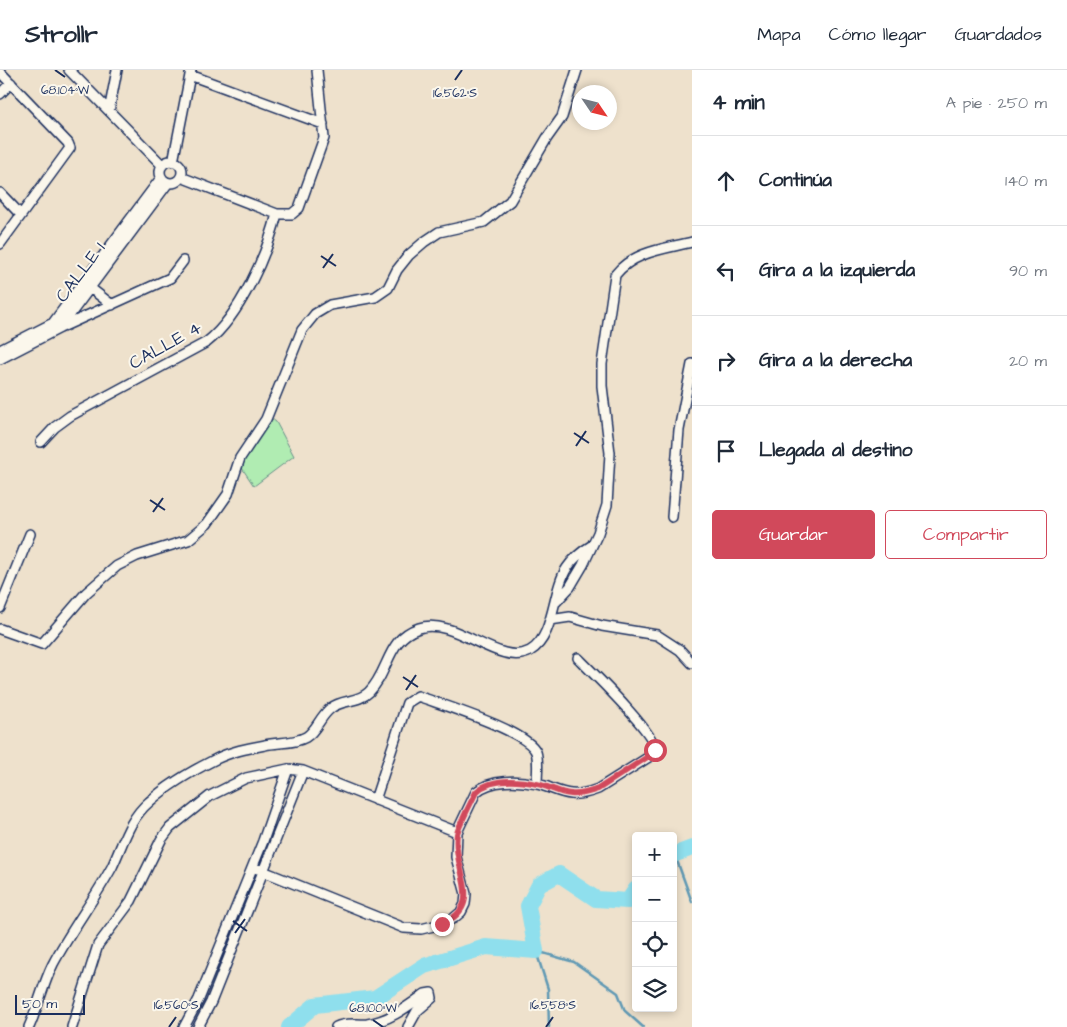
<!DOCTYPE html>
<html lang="es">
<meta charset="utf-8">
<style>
:root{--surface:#fff;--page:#f6f6f7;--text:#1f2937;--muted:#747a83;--line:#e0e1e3;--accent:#d1495b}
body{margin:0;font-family:"Architects Daughter",sans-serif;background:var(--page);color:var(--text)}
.controls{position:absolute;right:15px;bottom:15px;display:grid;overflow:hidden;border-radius:5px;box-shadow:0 2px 8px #0003}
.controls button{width:45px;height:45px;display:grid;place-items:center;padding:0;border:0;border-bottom:1px solid var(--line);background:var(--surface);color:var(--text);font:25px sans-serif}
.compass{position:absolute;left:572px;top:15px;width:45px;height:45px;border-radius:50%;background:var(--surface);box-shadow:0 2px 8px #0003;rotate:125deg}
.scale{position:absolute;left:15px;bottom:12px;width:70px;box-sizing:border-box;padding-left:5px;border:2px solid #1b2f5e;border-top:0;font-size:14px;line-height:18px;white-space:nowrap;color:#1b2f5e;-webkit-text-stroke:4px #fbf7ec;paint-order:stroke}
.stop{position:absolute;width:15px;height:15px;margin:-11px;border:4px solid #d1495b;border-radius:50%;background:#fff}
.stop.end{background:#d1495b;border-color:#fff;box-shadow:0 1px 5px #0008}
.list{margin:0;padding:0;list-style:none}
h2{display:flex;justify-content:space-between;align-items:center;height:65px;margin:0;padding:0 20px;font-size:21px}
h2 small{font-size:16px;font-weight:400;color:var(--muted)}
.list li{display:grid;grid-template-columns:32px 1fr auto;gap:15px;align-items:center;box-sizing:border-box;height:90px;padding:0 20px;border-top:1px solid var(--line)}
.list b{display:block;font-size:19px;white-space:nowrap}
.list em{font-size:16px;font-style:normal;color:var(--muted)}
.actions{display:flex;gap:10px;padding:15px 20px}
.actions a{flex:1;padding:11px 0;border:1px solid var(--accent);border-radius:5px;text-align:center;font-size:18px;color:var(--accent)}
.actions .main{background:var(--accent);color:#fff}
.icon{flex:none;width:28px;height:28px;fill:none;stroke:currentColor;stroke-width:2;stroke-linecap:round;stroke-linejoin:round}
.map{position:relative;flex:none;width:692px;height:957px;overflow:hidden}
header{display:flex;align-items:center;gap:30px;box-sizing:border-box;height:70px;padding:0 25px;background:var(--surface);border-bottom:1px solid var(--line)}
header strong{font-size:24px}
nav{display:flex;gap:28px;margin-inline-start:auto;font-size:18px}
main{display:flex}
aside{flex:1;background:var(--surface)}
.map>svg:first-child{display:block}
.green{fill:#b0ecb2;stroke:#668e88}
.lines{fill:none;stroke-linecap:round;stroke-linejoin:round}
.stream{stroke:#6199b4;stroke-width:2.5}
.river{stroke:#8fdfed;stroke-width:16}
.minor-casing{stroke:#1b2f5e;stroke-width:12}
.tertiary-casing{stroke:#1b2f5e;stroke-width:14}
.minor{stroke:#fbf7ec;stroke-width:9}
.tertiary{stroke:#fbf7ec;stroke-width:10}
.route{stroke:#d1495b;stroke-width:6}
.ticks{fill:none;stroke:#1b2f5e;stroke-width:2}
.labels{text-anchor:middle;stroke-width:4;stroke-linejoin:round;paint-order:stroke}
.street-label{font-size:18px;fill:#1b2f5e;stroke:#fbf7ec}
.ticks-label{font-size:12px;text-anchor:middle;fill:#1b2f5e;stroke:#fbf7ec;stroke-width:4;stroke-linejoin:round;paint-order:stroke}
</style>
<header>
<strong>Strollr</strong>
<nav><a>Mapa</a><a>Cómo llegar</a><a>Guardados</a></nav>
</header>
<main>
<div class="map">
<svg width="692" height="957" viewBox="0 0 692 957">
<rect width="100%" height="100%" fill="#eee1cc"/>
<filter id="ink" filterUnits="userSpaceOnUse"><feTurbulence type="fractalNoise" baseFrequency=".02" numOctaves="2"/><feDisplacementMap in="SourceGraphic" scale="10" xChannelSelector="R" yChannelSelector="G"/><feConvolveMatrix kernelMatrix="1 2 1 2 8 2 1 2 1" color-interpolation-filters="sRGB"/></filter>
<g filter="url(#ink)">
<path class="green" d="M 272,349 L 276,352 L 294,386 L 254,416 L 240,395 Z"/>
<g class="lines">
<path class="stream" d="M 675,785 L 692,832
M 536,881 L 574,892 L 618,923 L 625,941 L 643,957
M 536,881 L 548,919 L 549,957"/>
<path class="river" d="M 673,785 L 692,778
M 289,957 L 315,935 L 375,928 L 424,896 L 450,888 L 486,877 L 536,881 L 528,836 L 539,815 L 559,804 L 596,829 L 628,831 L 636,819"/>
<g class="minor-casing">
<path id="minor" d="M 69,0 L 162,95
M 0,2 L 68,73 L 70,78 L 0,174
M 190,5 L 323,54
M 0,24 L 11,13
M 109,41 L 117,0
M160 102a11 11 0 1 1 22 0a11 11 0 1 1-22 0Z
M 173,92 L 191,0
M 181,107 L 277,144 L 292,144 L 299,138 L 324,68 L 317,0
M 0,123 L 21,145
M 89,217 L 112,235
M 60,258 L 170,208 L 183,191
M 0,280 L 53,253 L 161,108
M 0,289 L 60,258 L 168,113
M 41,372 L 55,357 L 70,346 L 207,272 C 240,246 267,184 277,144
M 672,447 L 679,360 L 692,294
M 556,532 L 570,517 L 583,495 L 598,463 L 607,435 L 610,383 L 602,316 L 602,294 L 615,205 C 634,181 665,179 692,172
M 0,538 L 30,464
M 550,550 L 570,547 L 602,556 L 657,565 L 680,580 L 692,593
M 0,559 L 42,574 L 86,523 L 117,496 L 137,486 L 188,470 L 207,454 L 228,424 L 240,388 L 266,349 L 302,260 L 315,244 L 330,235 L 375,227 L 388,218 L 397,200 L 409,185 L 424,172 L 439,162 L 484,152 L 510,131 L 547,68 L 562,47 L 577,0
M 375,730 L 407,633 L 418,626 C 442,635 528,661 536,682 C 539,691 537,704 537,714
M 253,797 L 404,858 L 421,859 L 442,854 L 454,848 L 461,842 L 465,834 L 466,824 L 456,787 L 457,762 L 476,722 C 491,709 518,710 537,714 C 548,716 559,723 571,724 C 580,725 590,722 598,719 L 652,685 L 655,680 C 657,665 592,602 578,588
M 29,957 C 38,937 43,914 53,894 C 71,860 94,830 112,797 C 123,774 129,749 149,732 C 168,715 194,700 216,689 C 232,681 249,678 265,675 C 278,672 294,674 306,667 C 317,660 320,646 331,638 C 342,629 358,633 369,622 C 390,601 386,569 419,558 C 455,546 499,598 530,581 C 555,567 552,520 567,498 C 573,489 581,482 591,476
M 72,957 L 98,875 L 131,831 L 161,770 L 170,758 L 210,726 L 246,708 L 288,699 L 303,701 L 457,762
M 184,957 L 199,929 L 263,771 L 288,699
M 198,957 L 211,932 L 303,701
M 336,957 C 346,952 356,955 367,954 C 389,951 407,937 425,924 L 431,923 L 432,928 L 417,941 L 408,957"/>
</g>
<g class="tertiary-casing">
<path id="tertiary" d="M 83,213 L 89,217"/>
</g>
<use href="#minor" class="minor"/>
<use href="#tertiary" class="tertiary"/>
</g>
</g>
<g class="lines" filter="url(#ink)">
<path class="route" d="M 442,854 C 487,834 452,800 457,764 C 458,757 472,731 476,722 C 491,708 518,710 537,714 C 548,716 559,723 571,724 C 580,725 590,722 598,719 L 652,684 L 655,680"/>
</g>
<path class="ticks" d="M 55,0 L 65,7M 455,10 L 462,0M 321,186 L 336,196M 323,198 L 333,184M 574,363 L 589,373M 576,376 L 586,361M 150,430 L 165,440M 153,442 L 163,428M 403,607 L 418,617M 406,620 L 416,605M 233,851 L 247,861M 235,863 L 245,849M 373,950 L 383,957M 169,957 L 176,947M 546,957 L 553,947"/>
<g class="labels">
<g class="street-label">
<text transform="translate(80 202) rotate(-53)" y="6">CALLE 1</text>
<text transform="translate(165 275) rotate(-29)" y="6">CALLE 4</text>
</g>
</g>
<g class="ticks-label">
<text x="65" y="24">68.104°W</text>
<text x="455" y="27">16.562°S</text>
<text x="176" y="939">16.560°S</text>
<text x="553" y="939">16.558°S</text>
<text x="373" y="942">68.100°W</text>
</g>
</svg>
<div class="controls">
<button>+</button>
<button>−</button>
<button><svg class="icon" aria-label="locate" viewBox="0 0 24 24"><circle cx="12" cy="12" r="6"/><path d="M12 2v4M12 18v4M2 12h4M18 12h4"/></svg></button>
<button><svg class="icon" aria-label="layers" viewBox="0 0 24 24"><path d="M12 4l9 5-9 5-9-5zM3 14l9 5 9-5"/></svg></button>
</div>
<svg class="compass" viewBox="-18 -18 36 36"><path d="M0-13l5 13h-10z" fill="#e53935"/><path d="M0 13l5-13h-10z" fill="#747a83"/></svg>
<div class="scale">50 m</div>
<div class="stop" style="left:655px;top:680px"></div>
<div class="stop end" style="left:442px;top:854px"></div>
</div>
<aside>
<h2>4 min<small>A pie · 250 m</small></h2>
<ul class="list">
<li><svg class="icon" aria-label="ahead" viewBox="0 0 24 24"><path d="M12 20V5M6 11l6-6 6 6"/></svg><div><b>Continúa</b></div><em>140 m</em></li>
<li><svg class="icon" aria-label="left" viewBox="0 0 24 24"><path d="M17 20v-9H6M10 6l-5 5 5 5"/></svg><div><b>Gira a la izquierda</b></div><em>90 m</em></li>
<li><svg class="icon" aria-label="right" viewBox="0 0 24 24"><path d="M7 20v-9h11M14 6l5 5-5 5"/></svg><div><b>Gira a la derecha</b></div><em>20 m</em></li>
<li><svg class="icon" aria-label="arrive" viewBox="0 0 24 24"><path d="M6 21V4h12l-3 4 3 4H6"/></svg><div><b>Llegada al destino</b></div></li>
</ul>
<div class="actions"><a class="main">Guardar</a><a>Compartir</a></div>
</aside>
</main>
